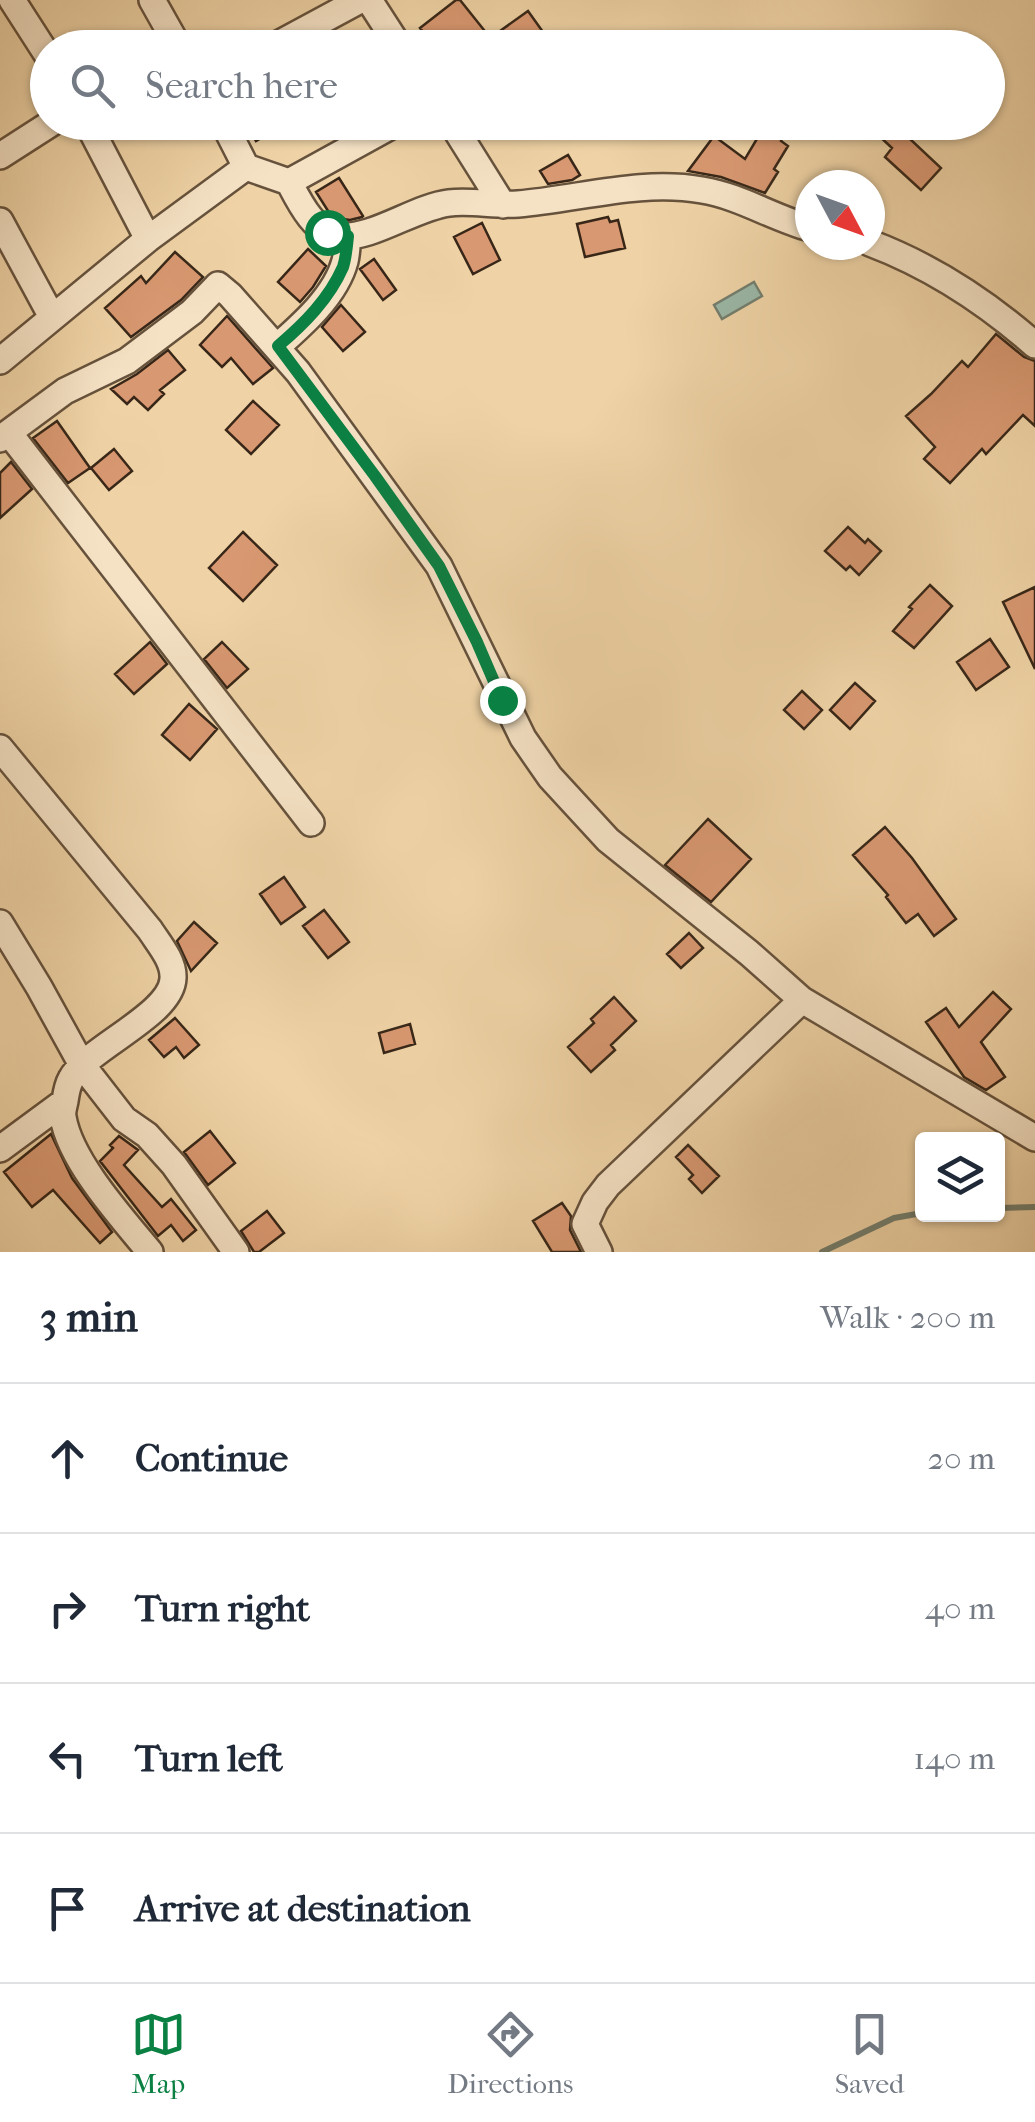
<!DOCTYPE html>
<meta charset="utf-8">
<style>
:root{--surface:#fff;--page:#f2f2f3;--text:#1f2937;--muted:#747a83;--line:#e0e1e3;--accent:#0b8043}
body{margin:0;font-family:"IM FELL French Canon",serif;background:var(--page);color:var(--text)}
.controls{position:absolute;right:30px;bottom:30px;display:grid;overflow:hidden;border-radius:10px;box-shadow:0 2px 8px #0004}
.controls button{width:90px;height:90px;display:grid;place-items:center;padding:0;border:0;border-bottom:2px solid var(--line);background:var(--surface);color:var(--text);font:50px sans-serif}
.compass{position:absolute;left:795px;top:170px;width:90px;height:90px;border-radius:50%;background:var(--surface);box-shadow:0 2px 8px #0004;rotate:131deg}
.stop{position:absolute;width:30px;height:30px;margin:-22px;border:8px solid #0b8043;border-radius:50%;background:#fff}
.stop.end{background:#0b8043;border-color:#fff;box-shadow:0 2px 10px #0008}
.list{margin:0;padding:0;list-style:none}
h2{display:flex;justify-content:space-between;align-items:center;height:130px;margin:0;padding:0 40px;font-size:42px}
h2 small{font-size:32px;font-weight:400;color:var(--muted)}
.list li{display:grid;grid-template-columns:65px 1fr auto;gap:30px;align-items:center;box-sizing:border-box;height:150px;padding:0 40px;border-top:2px solid var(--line)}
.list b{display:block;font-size:38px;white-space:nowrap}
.list em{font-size:32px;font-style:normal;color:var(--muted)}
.icon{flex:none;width:55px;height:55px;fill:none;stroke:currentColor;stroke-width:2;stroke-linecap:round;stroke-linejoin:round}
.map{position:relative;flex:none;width:1035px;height:1252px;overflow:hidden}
.search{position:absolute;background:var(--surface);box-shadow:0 2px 8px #0004;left:30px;right:30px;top:30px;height:110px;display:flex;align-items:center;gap:25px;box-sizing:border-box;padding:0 35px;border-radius:55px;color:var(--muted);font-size:38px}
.sheet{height:730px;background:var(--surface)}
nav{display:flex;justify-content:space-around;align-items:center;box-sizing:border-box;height:140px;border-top:2px solid var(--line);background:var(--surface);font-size:28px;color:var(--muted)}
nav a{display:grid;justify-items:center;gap:5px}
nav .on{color:var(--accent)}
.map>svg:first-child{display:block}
.water{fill:#9ab8a8;stroke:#737e6e;stroke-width:2.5}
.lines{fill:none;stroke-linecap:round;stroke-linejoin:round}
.stream{stroke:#737e6e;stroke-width:6}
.building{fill:#d89871;stroke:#382718;stroke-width:2.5}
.minor-casing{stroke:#66523c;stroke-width:30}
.minor{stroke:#f5e2c5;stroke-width:25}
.route{stroke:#0b8043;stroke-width:12}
</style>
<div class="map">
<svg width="1035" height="1252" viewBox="0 0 1035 1252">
<rect width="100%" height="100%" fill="#efd3a6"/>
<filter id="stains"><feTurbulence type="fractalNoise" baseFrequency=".002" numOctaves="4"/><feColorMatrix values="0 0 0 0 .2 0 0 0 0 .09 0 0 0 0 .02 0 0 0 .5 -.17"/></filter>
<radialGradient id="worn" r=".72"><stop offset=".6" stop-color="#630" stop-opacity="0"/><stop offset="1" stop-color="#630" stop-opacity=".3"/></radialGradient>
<path class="water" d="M 754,282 L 762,296 L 722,319 L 714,305 Z"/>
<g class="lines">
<path class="stream" d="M 998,1208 L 1035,1207
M 822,1252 L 894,1218 L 922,1213"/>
</g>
<path class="building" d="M 456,0 L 460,0 L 488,35 L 472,48 L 435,48 L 420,28 Z
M 528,11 L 548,39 L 536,48 L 501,48 L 493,36 Z
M 245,122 L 289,122 L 256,141 Z
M 767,122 L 774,122 L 787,130 L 781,141 L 788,146 L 774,169 L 778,172 L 765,193 L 721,177 L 688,171 L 714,136 L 745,159 Z
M 888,122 L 892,122 L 941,168 L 921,190 L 885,157 L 892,148 L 877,134 Z
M 568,155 L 580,175 L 572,180 L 548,184 L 540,171 Z
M 339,178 L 363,216 L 362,217 L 350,220 L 336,218 L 330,214 L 316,192 Z
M 608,217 L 610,222 L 618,220 L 625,248 L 585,257 L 577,224 Z
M 482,223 L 500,260 L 473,274 L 454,237 Z
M 308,249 L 326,266 L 313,287 L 300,302 L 278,282 Z
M 175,252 L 203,277 L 181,300 L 131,337 L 105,308 L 141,276 L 146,283 Z
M 374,259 L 396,290 L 383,300 L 360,269 Z
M 341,305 L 365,332 L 343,351 L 322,327 Z
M 227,316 L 273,368 L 253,384 L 231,358 L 222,367 L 200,345 Z
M 996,334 L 1024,357 L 1035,361 L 1035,426 L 1023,415 L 986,454 L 982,449 L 950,483 L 924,459 L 935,447 L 906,416 L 931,394 L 962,361 L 968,367 Z
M 168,350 L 185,370 L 160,390 L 164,394 L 148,410 L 134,397 L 127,404 L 111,389 L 137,374 Z
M 253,401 L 279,425 L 251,454 L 226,430 Z
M 57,421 L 90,468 L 68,483 L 33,438 Z
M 114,449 L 132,471 L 109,490 L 91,468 Z
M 11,462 L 32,489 L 0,518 L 0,473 Z
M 848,527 L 865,543 L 868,539 L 881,551 L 859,575 L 850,566 L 846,570 L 825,551 Z
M 243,532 L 277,565 L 243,601 L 209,568 Z
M 930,585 L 952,606 L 914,648 L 893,631 L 912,609 L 909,607 Z
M 1035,587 L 1035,669 L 1003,602 Z
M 990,639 L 1009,667 L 976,690 L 957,662 Z
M 150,642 L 167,664 L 134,694 L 115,674 Z
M 222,642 L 248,669 L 227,688 L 204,659 Z
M 855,683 L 875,701 L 850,729 L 830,710 Z
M 802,691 L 822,710 L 804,729 L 784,710 Z
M 189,704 L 217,729 L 190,760 L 162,735 Z
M 708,819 L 751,859 L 711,902 L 665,865 Z
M 885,827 L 912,858 L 956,919 L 934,936 L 918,914 L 906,923 L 886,897 L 888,895 L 853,855 Z
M 284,877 L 305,907 L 281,924 L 260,894 Z
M 324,910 L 349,942 L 328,958 L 303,926 Z
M 194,922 L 217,943 L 191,971 L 177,941 Z
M 689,933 L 703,948 L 681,968 L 667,954 Z
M 993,992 L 1011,1009 L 981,1042 L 1005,1077 L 986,1090 L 964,1077 L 926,1022 L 946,1008 L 959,1027 Z
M 614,997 L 636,1021 L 611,1045 L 615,1050 L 591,1072 L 568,1047 L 594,1023 L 591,1019 Z
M 175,1018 L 199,1045 L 184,1058 L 176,1047 L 164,1057 L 149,1040 Z
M 410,1024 L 415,1044 L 384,1053 L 379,1033 Z
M 210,1131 L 235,1163 L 208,1185 L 184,1152 Z
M 51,1134 L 72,1178 L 112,1232 L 100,1243 L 53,1190 L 32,1207 L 4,1172 Z
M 119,1136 L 138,1150 L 124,1165 L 162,1207 L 171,1199 L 196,1230 L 183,1241 L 171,1225 L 158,1236 L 100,1161 L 113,1148 L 110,1145 Z
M 688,1145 L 719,1176 L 702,1193 L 689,1179 L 693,1175 L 676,1157 Z
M 562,1203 L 571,1216 L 570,1230 L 581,1252 L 552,1252 L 533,1221 Z
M 267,1211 L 284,1233 L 259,1252 L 254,1252 L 241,1231 Z"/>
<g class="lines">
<g class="minor-casing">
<path id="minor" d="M 12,0 L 48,56
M 152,0 L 179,48
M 369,0 L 400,48
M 271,48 L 360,0
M 87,122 L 148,239
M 223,122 L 246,167
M 451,122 L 503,205
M 0,156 L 53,122
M 289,182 L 398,122
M 0,221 L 52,317
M 870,243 C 931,266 986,302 1035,345
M 278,346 C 303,324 336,295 345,261 C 347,253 347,244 348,236
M 0,361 L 148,239 L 246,167 L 289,182 C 299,201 314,233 339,236 C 371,240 415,207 449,203 C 471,200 495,206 518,204 C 579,199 641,179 702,190 C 740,196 773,218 810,228
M 9,433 L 311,823
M 0,439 L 65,391 L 127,361 L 192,312 L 218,285 L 230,295 L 298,372 L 439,566 L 523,738 L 550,777 L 608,840 L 749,953 L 802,1000 L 1035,1138
M 0,748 L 150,930 C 159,944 174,961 173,978 C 172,1015 87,1048 71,1079 C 67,1086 66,1094 65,1101 C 64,1106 62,1112 63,1117 C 70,1161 122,1218 150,1252
M 0,923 L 39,987 L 82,1065 L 124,1119 L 147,1135 L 174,1165 L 236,1252
M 0,1149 L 65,1101
M 599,1252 L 585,1224 L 595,1202 L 608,1185 L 802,1000"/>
</g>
<use href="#minor" class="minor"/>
</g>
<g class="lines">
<path class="route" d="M 327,232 L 336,236 L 348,236 C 347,246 346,258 343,267 C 329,299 304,324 278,346 L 375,476 L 439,566 L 477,642 L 502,700"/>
</g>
<rect width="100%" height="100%" filter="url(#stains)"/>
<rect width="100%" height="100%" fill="url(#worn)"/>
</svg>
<div class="controls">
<button><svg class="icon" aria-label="layers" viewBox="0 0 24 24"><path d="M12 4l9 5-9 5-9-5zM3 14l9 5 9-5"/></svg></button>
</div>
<svg class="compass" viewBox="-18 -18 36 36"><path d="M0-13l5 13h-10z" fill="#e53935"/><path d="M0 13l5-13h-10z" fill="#747a83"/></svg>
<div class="stop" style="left:327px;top:232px"></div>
<div class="stop end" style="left:502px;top:700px"></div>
<div class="search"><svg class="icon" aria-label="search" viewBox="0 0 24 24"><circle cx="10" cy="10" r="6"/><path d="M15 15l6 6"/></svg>Search here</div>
</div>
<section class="sheet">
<h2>3 min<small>Walk · 200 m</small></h2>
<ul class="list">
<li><svg class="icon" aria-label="ahead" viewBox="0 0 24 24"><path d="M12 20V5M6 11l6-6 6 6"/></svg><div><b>Continue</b></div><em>20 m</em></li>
<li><svg class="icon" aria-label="right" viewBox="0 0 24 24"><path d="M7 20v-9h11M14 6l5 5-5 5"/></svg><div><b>Turn right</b></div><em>40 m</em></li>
<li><svg class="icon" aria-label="left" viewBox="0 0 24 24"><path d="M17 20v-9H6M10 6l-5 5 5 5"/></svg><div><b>Turn left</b></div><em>140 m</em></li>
<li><svg class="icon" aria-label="arrive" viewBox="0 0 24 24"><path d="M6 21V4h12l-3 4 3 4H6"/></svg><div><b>Arrive at destination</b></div></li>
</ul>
</section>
<nav>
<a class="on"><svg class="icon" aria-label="map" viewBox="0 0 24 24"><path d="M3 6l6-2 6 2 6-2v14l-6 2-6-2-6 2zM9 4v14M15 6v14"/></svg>Map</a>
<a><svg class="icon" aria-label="directions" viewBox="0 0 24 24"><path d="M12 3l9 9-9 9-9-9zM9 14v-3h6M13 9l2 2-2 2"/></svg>Directions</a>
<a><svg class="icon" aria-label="saved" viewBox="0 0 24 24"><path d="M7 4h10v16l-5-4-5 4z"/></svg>Saved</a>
</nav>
